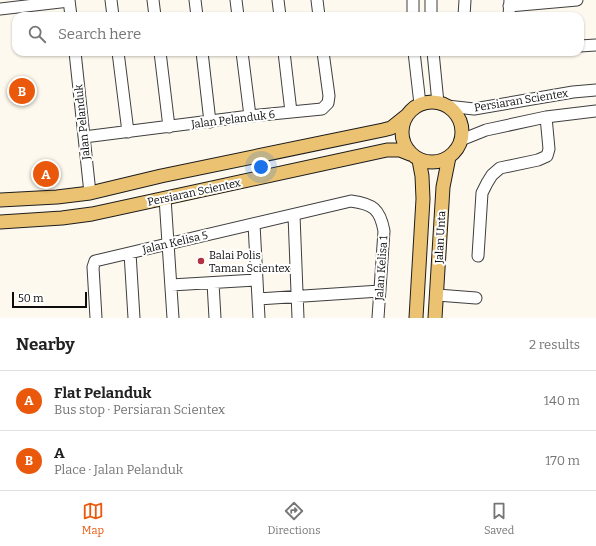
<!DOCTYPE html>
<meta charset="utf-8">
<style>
:root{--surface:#fff;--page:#f6f6f6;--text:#222;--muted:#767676;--line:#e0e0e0;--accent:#ea580c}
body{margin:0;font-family:Bitter,serif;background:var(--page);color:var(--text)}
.scale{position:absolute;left:12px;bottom:10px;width:75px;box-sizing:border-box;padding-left:4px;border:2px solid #0c0c0c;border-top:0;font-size:11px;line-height:14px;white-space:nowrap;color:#0c0c0c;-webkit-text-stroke:3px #fff;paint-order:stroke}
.you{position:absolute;left:261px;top:167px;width:14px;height:14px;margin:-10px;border:3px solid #fff;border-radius:50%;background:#1a73e8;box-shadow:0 0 0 6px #1a73e833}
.badge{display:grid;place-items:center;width:26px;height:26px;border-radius:50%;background:var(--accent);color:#fff;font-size:13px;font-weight:700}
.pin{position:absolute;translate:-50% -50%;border:2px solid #fff;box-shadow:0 1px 4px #0006}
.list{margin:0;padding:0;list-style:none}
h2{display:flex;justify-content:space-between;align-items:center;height:52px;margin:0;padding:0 16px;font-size:17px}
h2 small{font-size:13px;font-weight:400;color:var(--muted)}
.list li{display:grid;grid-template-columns:26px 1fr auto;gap:12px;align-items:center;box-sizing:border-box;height:60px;padding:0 16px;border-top:1px solid var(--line)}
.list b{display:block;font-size:15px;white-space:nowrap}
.list p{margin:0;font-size:13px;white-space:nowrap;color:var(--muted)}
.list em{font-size:13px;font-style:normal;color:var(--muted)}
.icon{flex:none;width:22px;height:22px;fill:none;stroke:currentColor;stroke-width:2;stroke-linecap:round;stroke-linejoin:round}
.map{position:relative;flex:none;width:596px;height:318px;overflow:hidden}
.search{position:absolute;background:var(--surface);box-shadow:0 1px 3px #0004;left:12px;right:12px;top:12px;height:44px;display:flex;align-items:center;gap:10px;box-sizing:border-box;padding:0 14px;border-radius:12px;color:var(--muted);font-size:15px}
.sheet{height:172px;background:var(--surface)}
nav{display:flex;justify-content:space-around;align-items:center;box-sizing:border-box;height:56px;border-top:1px solid var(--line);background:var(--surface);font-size:11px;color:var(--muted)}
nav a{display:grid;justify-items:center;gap:2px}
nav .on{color:var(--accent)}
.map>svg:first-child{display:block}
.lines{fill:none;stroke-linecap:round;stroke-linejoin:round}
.minor-casing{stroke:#3f3f3f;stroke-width:13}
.major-casing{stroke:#1d1d1d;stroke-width:15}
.minor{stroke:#fff;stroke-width:11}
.major{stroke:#eac271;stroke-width:13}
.poi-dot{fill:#ae3343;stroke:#fff;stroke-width:1.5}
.labels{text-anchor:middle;stroke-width:4;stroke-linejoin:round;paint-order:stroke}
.street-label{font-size:11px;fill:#0c0c0c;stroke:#fff}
.poi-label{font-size:11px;fill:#0c0c0c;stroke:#fff;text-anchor:start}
</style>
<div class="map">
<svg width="596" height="318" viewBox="0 0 596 318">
<rect width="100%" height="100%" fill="#fdf9ee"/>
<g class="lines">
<g class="minor-casing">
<path id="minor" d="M 69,0 L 71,16
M 111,0 L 113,16
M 153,0 L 155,16
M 195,0 L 197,16
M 236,0 L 238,16
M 278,0 L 280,16
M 317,0 L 319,16
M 431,0 L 431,16
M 509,6 L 577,0
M 0,9 L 69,1
M 413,16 L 413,0
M 464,16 L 465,0
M 509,16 L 510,0
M 580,46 L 596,45
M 75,52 L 90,193
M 118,52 L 128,132
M 160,52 L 169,127
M 202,52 L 210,122
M 242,52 L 250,116
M 284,52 L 291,112
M 414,52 L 420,104
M 433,52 L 438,103
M 447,106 L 474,109 L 573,92 L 596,90
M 84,137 L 250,116 L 322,109 L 328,103 L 329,96 L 323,52
M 461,140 L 486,130 L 546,117 L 596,111
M 165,198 L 173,318
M 294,215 L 298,318
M 254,224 L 259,318
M 130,253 L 134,318
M 478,256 L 482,193 L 487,183 L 492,175 L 500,168 L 538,160 L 547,156 L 549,149 L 546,117
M 213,283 L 215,318
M 171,285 L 256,280
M 437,295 L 476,298
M 258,299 L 380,291
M 96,318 L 93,267 L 95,261 L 351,201 C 373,204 380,209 384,231 L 378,318"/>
</g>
<g class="major-casing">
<path id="major" d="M402 132a30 30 0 1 1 60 0a30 30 0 1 1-60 0Z
M 0,200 L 57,197 L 90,193 L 161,176 L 383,130 L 391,128 L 406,116
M 0,222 L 62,218 L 92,214 L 387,150 L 400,150 L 410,154
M 416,318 L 423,199 L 422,176 L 419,160
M 435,318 L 443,187 L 449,157"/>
</g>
<use href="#minor" class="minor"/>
<use href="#major" class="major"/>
</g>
<circle class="poi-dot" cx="201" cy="261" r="4"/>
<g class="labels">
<g class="street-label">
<text transform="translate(521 100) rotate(-9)" y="4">Persiaran Scientex</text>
<text transform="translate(233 119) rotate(-7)" y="4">Jalan Pelanduk 6</text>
<text transform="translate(82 122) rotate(-96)" y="4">Jalan Pelanduk</text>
<text transform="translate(194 192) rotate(-12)" y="4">Persiaran Scientex</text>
<text transform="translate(440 237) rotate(-87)" y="4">Jalan Unta</text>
<text transform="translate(175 242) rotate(-13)" y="4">Jalan Kelisa 5</text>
<text transform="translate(381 268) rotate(-86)" y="4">Jalan Kelisa 1</text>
</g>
<g class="poi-label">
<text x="209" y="259">Balai Polis<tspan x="209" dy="13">Taman Scientex</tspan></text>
</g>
</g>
</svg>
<div class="scale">50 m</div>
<div class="you"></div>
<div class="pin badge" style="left:46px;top:174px">A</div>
<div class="pin badge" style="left:22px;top:91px">B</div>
<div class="search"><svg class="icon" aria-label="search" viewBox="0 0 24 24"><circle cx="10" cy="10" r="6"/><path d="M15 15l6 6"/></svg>Search here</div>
</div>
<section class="sheet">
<h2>Nearby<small>2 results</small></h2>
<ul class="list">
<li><span class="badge">A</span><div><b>Flat Pelanduk</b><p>Bus stop · Persiaran Scientex</p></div><em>140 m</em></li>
<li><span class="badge">B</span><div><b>A</b><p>Place · Jalan Pelanduk</p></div><em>170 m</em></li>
</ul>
</section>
<nav>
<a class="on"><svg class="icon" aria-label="map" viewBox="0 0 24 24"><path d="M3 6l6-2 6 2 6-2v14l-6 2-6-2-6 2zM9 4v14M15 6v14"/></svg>Map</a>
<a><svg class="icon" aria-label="directions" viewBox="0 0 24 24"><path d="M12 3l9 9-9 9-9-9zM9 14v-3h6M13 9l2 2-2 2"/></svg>Directions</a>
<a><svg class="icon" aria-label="saved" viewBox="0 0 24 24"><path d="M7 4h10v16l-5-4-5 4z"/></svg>Saved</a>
</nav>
